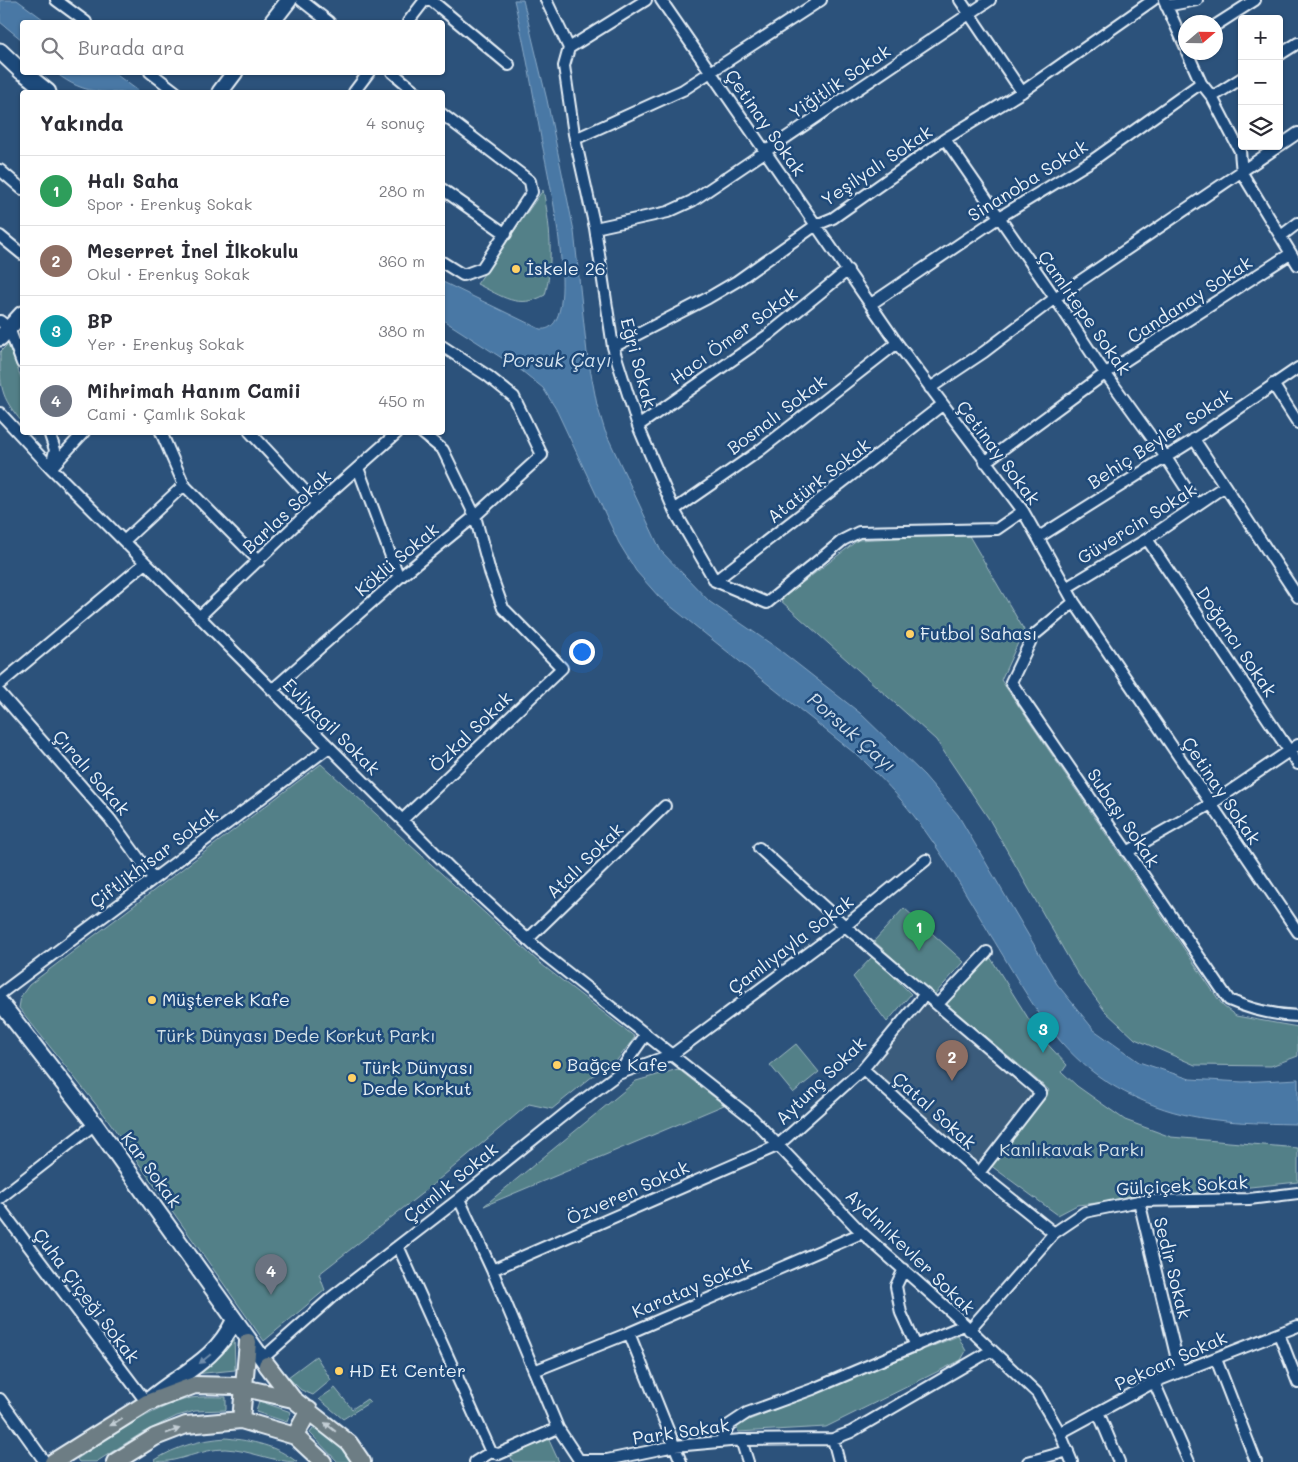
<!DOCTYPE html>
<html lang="tr">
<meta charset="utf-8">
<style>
:root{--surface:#fff;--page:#f7f7f7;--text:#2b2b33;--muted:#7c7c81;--line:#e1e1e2;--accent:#8a764a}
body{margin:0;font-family:Mali,sans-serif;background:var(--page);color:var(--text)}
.controls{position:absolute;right:15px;top:15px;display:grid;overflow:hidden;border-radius:5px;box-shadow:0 1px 4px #0004}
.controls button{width:45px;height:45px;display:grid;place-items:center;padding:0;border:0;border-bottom:1px solid var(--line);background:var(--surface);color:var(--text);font:25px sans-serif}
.compass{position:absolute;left:1178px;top:15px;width:45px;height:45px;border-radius:50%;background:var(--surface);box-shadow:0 1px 4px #0004;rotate:70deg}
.you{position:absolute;left:581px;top:651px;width:18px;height:18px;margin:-12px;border:4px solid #fff;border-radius:50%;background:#1a73e8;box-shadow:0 0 0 8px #1a73e833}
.badge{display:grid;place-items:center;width:32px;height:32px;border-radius:50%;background:var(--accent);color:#fff;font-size:16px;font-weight:700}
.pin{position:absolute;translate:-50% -41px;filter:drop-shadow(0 1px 2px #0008)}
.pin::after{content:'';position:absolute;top:26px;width:18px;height:15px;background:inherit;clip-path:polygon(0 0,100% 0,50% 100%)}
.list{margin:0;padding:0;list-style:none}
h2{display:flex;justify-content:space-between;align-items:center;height:65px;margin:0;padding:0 20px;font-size:21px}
h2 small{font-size:16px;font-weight:400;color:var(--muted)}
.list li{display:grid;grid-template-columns:32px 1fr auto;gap:15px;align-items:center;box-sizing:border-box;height:70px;padding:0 20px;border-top:1px solid var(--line)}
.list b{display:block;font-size:19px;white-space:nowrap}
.list p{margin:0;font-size:16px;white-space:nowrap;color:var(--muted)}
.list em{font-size:16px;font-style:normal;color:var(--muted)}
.icon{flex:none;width:28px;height:28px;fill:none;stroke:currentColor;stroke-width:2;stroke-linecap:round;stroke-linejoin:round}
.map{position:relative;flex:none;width:1298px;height:1462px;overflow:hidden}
.search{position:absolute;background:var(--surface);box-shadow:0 1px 4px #0004;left:20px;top:20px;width:425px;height:55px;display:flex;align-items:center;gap:12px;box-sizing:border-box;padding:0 18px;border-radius:5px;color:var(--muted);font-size:19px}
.panel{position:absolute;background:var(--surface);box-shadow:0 1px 4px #0004;left:20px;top:90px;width:425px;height:345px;border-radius:5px}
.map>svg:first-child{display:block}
.built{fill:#3b5b7c}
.green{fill:#538088;stroke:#9eb8c0}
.water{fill:#4878a5;stroke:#88a8c6}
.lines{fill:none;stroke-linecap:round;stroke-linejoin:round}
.street-casing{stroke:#e8f1f8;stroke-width:14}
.secondary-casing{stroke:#e8f1f8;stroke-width:19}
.primary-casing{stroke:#e8f1f8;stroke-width:20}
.street{stroke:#1f4a7a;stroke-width:10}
.secondary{stroke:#1f4a7a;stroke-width:15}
.primary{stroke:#6d7d84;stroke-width:16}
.oneway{fill:#6f8dac}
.oneway2{fill:#c3ced5}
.poi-dot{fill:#ffd166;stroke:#1f4a7a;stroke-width:2}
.labels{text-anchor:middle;stroke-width:5;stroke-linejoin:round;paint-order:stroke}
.street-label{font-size:18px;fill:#e8f1f8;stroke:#1f4a7a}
.poi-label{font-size:18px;fill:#e8f1f8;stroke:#1f4a7a;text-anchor:start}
.park-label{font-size:18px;fill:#d2e0e7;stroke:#1f4a7a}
.water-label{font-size:19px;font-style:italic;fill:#d0dfec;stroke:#1f4a7a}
</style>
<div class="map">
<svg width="1298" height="1462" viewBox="0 0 1298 1462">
<rect width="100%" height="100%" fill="#2c527b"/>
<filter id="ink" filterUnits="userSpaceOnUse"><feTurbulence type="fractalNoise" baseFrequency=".02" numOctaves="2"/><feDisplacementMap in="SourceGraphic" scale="10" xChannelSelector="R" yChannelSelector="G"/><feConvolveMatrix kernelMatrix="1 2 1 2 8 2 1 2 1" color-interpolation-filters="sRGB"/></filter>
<g filter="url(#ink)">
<path class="built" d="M 925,994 L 1041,1093 L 979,1173 L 863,1069 Z"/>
<path class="green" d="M 543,190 C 550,223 554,262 545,295 C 518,310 502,296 477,284 Z
M 8,344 L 22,380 L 22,422 C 0,396 0,387 0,352 Z
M 968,534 L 1024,630 L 1001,680 L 1223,1006 L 1236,1016 L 1298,1027 L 1298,1056 L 1271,1066 L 1195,1065 L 1135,1039 L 1105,1011 L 1077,973 L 989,819 L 936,740 L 780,600 L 858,540 Z
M 321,764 L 541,964 L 635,1037 L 614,1064 L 609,1063 L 552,1109 L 529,1104 L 425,1191 L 319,1274 L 325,1290 L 264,1341 L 106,1117 L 19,1008 L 21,996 L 29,985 Z
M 904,908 L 964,962 L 934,995 L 874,941 Z
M 987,952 L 1038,1034 L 1067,1065 L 1062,1072 L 1077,1086 L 1125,1120 L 1171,1137 L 1298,1148 L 1298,1182 L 1077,1205 L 1058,1215 L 990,1165 L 1049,1090 L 942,1000 Z
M 873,956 L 911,994 L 887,1022 L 853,977 Z
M 796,1044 L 819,1072 L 793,1093 L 770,1065 Z
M 678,1069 L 724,1105 L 484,1206 L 636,1081 Z
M 234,1334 L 235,1370 L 195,1374 L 220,1355 Z
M 958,1336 L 966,1351 L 961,1360 L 826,1427 L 738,1432 L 737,1427 L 744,1422 Z
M 316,1356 L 331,1380 L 313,1395 L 301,1390 L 288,1377 Z
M 335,1388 L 352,1409 L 367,1399 L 370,1402 L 343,1419 L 319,1399 Z
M 226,1397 L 226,1410 L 195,1411 L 177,1416 L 142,1433 L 96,1462 L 79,1462 L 77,1459 C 112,1436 150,1408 191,1398 C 202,1396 215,1397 226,1397 Z
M 259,1401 L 291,1412 L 287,1422 L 256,1412 Z
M 316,1425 L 345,1450 L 354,1462 L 338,1462 L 310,1433 Z
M 226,1438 C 253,1441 275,1445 297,1462 C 272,1462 250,1450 225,1449 C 201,1449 180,1462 157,1462 L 155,1460 C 177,1446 200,1440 226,1438 Z
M 548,1438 L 559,1462 L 513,1462 L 510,1455 Z"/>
<path class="water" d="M 0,0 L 17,0 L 47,22 L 22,22 L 22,40 L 0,22 Z
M 514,0 L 523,0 L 547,100 L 574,231 L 587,353 L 597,405 L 605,431 L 661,551 L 710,602 L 777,648 L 860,713 L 924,775 L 958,815 L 1057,984 L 1094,1030 L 1139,1062 L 1190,1079 L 1243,1082 L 1298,1079 L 1298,1124 C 1251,1123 1201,1123 1156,1106 C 1064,1072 1038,1012 990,934 C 966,894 942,852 914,816 C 899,796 881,778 863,760 L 659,597 L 636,571 L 619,543 L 556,409 L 543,388 L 522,371 L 443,320 L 443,282 L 540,329 C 587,335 545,163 541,138 C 533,92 525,46 514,0 Z
M 56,73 L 114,73 L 140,92 C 106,93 84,95 56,73 Z"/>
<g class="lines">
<g class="street-casing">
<path id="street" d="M 56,0 L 86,22
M 301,0 L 329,22
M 431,0 L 509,65
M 546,0 L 569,48
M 661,0 L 897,343 L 1023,511 L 1074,602 L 1298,932
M 960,0 L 1022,92
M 1164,0 L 1186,48
M 1166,6 L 1197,0
M 408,22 L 425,0
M 1216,25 L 1255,0
M 569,48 L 564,66 L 574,134 L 595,228 L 613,347 L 638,426 L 674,510 L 715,581
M 569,48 L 646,0
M 1187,52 L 1201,83 L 1212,97 L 1240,151 L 1242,173 L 1298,265
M 1279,55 L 1298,43
M 150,72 L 176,92
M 392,72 L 416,92
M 354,92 L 369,72
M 1212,97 L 1242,78
M 442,114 L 530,181 L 532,192 L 482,268 L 463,275 L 442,262
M 575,139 L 683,90 L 821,0
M 945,139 L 1055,298 L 1100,366 L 1165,456 L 1197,505
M 1279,146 L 1298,133
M 0,170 L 22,189
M 442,189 L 506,234
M 595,228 L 668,212 L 692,201 L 990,0
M 0,236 L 22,254
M 1281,236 L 1298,223
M 871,304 L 998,218 L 1093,160 L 1201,83
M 0,321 L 9,328 L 22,363
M 613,347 L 708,298 L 737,281 L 816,225 L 833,218 L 945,139 L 1022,92 L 1153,0
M 1273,384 L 1298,423
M 930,388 L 984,352 L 1055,298 L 1279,146
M 0,413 L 51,468 L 451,869 L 540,951 L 753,1119 L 862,1233 L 957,1317 L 1037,1393 L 1060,1433 L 1072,1462
M 638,426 L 768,335 L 848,270
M 49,432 L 55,450 L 51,467
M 161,432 L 184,485 L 259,561
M 250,432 L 317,504
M 1194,439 L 1298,597
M 985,462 L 1106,373 L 1290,254
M 51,468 L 84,432
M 358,468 L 399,578
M 674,510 L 759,451 L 897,343
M 1039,537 L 1190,442 L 1298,368
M 1147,539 L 1298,764
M 124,541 L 184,485
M 715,581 L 767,603 L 843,540 L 859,532 L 997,529 L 1023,511
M 715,581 L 942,405
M 1066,588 L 1147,539 L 1225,486
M 1074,602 L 1033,636 L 1011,682 L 1229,1000 C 1252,1010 1273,1015 1298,1016
M 199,617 L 317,504 L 398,432
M 0,684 L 145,563
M 272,690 L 399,578 L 475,516 L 542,455 L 514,397 L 488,376 L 442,346
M 0,693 L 110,819 L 153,878
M 402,820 L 562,668 L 503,608 L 490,572 L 475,516 L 443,450 L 421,432
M 759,848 L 845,926 L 1041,1093 L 979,1173
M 1127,852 L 1211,804 L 1298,745
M 528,939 L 665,806
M 0,994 L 328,748
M 938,1004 L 987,952
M 863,1069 L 979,1173 L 1054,1233
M 618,1074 L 646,1034
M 0,1198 L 95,1124
M 459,1199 L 492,1270 L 558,1428 L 579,1460 L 607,1460 L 675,1446 L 741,1440 L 833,1439 L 851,1432 L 992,1350
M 1139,1201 L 1180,1372
M 0,1208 L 147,1403
M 398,1246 L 491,1452
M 904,1269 L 896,1286 L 901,1313 L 916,1346
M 492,1270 L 777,1146 L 863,1069 L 925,994
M 969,1330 L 1054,1233 L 1085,1212 L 1139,1201 L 1249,1199 L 1298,1193
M 629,1333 L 681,1462
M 1279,1334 L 1298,1383
M 262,1359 L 332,1297 L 459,1199 L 571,1109 L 618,1074 L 673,1054 L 845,926 L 926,860
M 1216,1359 L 1256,1462
M 534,1371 L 629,1333 L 862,1233
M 1154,1382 L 1189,1462
M 0,1399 L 45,1462
M 1098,1412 L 1119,1462
M 1060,1433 L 1154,1382 L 1298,1326
M 833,1439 L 839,1462
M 741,1440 L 748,1462
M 720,1442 L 729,1425 L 747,1413 L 813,1389 L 964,1325
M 475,1462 L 491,1452 L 499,1454 L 558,1428
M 1028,1462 L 1068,1451"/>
</g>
<g class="secondary-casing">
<path id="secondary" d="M 272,22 L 289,0
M 0,51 L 22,72
M 23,72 L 48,92
M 220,92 L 235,72
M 0,338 L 22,314
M 0,1002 L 95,1124 L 267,1365
M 149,1400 C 182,1372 214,1362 234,1321"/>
</g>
<g class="primary-casing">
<path id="primary" d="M 267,1365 L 293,1399
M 241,1420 L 248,1342
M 295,1436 L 309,1410
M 53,1462 L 147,1403 L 195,1385 L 235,1386 L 293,1399 L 349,1443 L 362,1462
M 115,1462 L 155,1437 L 186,1425 L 241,1420 L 295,1436 L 323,1462"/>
</g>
<use href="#street" class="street"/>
<use href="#secondary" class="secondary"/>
<use href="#primary" class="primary"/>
</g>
<defs><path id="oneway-solid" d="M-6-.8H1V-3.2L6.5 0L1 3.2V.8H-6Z" transform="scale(1.25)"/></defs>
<use class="oneway" href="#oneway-solid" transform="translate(205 1359) rotate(141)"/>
<g class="oneway2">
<use href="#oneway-solid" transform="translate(116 1422) rotate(148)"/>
<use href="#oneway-solid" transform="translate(330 1427) rotate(-141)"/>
<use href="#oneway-solid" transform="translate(173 1431) rotate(-20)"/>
</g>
</g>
<g class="poi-dot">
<circle cx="516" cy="269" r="5"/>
<circle cx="910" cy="634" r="5"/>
<circle cx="152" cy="1000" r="5"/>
<circle cx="557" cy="1065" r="5"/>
<circle cx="352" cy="1078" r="5"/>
<circle cx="339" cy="1371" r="5"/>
</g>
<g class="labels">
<g class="street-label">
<text transform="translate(840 82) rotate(-34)" y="6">Yiğitlik Sokak</text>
<text transform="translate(765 123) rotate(55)" y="6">Çetinay Sokak</text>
<text transform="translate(877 166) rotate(-34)" y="6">Yeşilyalı Sokak</text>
<text transform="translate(1028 181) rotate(-32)" y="6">Sinanoba Sokak</text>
<text transform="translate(1190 300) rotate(-33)" y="6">Candanay Sokak</text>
<text transform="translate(1084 313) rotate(55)" y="6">Çamlıtepe Sokak</text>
<text transform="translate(734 336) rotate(-36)" y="6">Hacı Ömer Sokak</text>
<text transform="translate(638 363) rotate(75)" y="6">Eğri Sokak</text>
<text transform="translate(777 415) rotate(-37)" y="6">Bosnalı Sokak</text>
<text transform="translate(1160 439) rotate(-33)" y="6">Behiç Beyler Sokak</text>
<text transform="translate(998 453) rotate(53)" y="6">Çetinay Sokak</text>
<text transform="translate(819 481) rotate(-38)" y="6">Atatürk Sokak</text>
<text transform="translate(287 512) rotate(-43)" y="6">Barlas Sokak</text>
<text transform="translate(1137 524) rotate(-32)" y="6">Güvercin Sokak</text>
<text transform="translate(397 560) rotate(-40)" y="6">Köklü Sokak</text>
<text transform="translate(1236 642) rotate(56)" y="6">Doğancı Sokak</text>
<text transform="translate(331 727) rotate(45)" y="6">Evliyagil Sokak</text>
<text transform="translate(471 732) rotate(-44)" y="6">Özkal Sokak</text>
<text transform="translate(91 773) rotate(49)" y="6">Çıralı Sokak</text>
<text transform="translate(1221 791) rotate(56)" y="6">Çetinay Sokak</text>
<text transform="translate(1123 818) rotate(56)" y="6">Subaşı Sokak</text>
<text transform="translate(154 858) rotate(-37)" y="6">Çiftlikhisar Sokak</text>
<text transform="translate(585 861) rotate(-44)" y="6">Atalı Sokak</text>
<text transform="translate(791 945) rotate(-37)" y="6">Çamlıyayla Sokak</text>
<text transform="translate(821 1081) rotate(-44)" y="6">Aytunç Sokak</text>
<text transform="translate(934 1111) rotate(42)" y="6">Çatal Sokak</text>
<text transform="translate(151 1170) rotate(54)" y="6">Kar Sokak</text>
<text transform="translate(451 1183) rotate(-39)" y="6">Çamlık Sokak</text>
<text transform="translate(1182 1186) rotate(-3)" y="6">Gülçiçek Sokak</text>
<text transform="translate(628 1193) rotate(-24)" y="6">Özveren Sokak</text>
<text transform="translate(910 1252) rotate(44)" y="6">Aydınlıkevler Sokak</text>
<text transform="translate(1172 1268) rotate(76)" y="6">Sedir Sokak</text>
<text transform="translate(692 1288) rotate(-23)" y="6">Karatay Sokak</text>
<text transform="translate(86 1296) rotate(53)" y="6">Çuha Çiçeği Sokak</text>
<text transform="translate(1171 1361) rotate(-24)" y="6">Pekcan Sokak</text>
<text transform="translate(681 1432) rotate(-8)" y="6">Park Sokak</text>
</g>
<g class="poi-label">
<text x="526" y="275">İskele 26</text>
<text x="920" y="640">Futbol Sahası</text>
<text x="162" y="1006">Müşterek Kafe</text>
<text x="567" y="1071">Bağçe Kafe</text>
<text x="362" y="1074">Türk Dünyası<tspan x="362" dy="21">Dede Korkut</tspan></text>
<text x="349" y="1377">HD Et Center</text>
</g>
<g class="park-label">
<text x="296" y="1042">Türk Dünyası Dede Korkut Parkı</text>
<text x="1072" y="1156">Kanlıkavak Parkı</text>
</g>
<g class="water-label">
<text x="557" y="367">Porsuk Çayı</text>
<text transform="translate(852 732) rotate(41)" y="7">Porsuk Çayı</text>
</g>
</g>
</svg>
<div class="controls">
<button>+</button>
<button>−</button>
<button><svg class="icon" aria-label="layers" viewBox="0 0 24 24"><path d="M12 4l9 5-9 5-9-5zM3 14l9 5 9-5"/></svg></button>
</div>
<svg class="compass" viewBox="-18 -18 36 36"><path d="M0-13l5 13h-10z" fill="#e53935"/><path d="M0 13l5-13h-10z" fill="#7c7c81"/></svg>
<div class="you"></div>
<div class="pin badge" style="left:919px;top:951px;background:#2e9e5b">1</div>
<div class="pin badge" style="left:952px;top:1081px;background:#8d6e63">2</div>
<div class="pin badge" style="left:1043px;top:1053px;background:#0f9aa8">3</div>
<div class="pin badge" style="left:271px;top:1295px;background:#6b7280">4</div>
<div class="search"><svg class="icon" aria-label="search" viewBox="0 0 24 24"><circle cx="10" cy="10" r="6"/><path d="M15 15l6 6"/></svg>Burada ara</div>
<section class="panel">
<h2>Yakında<small>4 sonuç</small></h2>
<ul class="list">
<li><span class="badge" style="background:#2e9e5b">1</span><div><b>Halı Saha</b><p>Spor · Erenkuş Sokak</p></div><em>280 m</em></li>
<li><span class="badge" style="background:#8d6e63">2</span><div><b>Meserret İnel İlkokulu</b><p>Okul · Erenkuş Sokak</p></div><em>360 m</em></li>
<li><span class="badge" style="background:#0f9aa8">3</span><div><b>BP</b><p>Yer · Erenkuş Sokak</p></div><em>380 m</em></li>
<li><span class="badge" style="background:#6b7280">4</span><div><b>Mihrimah Hanım Camii</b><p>Cami · Çamlık Sokak</p></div><em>450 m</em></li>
</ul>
</section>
</div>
